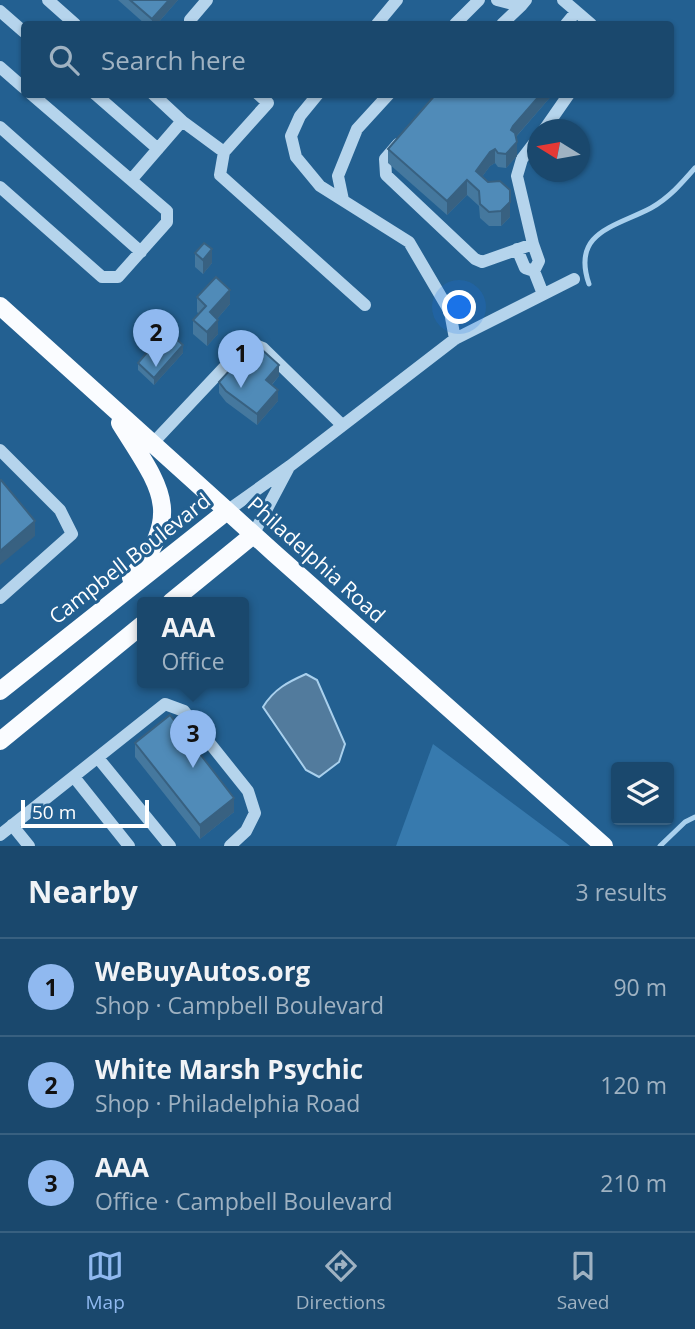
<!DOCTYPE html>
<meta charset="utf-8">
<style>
:root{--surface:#1a486d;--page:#275275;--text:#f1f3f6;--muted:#9fb2c2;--line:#386080;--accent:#90b9f0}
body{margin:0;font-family:"Open Sans",sans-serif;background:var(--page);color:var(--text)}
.controls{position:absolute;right:21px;bottom:21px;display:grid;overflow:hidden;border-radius:7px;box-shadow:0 2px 5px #0004}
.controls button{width:63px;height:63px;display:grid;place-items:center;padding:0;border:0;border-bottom:2px solid var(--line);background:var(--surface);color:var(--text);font:35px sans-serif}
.compass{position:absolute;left:527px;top:119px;width:63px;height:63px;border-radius:50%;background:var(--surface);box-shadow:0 2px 5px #0004;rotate:281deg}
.scale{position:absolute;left:21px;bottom:18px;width:128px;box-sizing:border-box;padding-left:7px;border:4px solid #fff;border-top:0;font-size:19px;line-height:24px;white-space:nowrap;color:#fff;-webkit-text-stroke:5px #236091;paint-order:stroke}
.you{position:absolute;left:460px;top:308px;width:24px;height:24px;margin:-18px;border:5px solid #fff;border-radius:50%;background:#1a73e8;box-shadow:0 0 0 10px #1a73e833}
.badge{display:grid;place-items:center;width:46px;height:46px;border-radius:50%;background:var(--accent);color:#111;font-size:23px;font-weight:700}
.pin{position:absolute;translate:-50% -58px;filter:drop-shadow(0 2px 4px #0008)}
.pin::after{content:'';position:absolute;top:37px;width:24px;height:21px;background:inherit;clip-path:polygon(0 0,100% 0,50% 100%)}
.popup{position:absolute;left:137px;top:597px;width:112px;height:91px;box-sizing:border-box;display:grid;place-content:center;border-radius:7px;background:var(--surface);filter:drop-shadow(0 2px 5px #0005);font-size:23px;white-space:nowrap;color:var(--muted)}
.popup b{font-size:26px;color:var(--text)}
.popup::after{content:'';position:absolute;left:50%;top:100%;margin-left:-14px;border:14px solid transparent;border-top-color:var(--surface)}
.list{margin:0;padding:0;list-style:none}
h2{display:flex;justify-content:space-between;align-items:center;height:91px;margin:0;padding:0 28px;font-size:30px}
h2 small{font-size:23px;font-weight:400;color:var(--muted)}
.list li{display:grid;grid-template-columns:46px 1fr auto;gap:21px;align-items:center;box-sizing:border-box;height:98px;padding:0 28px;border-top:2px solid var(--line)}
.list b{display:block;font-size:26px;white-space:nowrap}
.list p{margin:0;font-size:23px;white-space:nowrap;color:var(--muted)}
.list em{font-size:23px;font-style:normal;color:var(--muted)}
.icon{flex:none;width:38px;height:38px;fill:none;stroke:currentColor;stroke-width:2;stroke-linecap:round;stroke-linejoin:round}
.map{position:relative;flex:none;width:695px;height:846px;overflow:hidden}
.search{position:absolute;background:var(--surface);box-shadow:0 2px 5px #0004;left:21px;right:21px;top:21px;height:77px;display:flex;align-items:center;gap:18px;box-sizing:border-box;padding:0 24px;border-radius:7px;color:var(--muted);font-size:26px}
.sheet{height:385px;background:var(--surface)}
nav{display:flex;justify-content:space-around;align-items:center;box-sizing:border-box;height:98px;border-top:2px solid var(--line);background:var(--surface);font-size:19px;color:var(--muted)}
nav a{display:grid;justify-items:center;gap:4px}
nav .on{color:var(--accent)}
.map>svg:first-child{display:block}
.green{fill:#377aae}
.water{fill:#527b9d;stroke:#a9d0ed;stroke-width:2}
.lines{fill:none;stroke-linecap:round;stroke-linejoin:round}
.stream{stroke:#a9d0ed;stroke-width:5}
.minor{stroke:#b5d4ec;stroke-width:12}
.major{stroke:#fafcff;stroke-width:18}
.wall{fill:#45789e}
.shaded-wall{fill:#386181}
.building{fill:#508bb8;stroke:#386181;stroke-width:2}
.labels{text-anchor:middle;stroke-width:6;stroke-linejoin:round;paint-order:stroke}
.street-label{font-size:21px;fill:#fff;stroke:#236091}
</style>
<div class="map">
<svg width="695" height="846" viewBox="0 0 695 846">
<rect width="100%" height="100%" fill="#236091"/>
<path class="green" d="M 433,744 L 570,846 L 396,846 Z"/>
<path class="water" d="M 306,674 L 317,680 L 345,744 L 339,762 L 319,777 L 306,770 L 263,707 C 274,689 288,682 306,674 Z"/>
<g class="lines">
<path class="stream" d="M 589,284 C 571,232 615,227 651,208 C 669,198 682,183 695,168
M 660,846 L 685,822 L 695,817"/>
<path class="minor" d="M 48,0 L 75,24
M 497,0 L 521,6 L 526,0
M 563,0 L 591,24
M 0,11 L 24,32
M 191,24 L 190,20 L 207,0
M 377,24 L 397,0
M 455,24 L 479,0
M 502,24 L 521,6
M 566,24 L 576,12
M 0,67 L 24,88
M 31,94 L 131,180
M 95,94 L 158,149
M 153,94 L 182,121
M 318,94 L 300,116 L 291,136 L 296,157 L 320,186 L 409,242 L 450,312 L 455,339
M 0,127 L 141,252
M 544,130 L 569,94
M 538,138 L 522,159 L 517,176 L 533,244 L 539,261 L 534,271 L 543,294
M 398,144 L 385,159 L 386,175 L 475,259 L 482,262 L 533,244
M 224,152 L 268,103 L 258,94
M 0,187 L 102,277 L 118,277 L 167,222 L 167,211 L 131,180 L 182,121 L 224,152 L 220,175 L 365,305
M 343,200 L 338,176 L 357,129 L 389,94
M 517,249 L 525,268 L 534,271
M 152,444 L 248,342 L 263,348 L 342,425
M 0,450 L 60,510 L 72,534 L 0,598
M 227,511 L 290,466 L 455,339 L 574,279
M 253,535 L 288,469
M 98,758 L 170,846
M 74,777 L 129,846
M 12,825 L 29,846
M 0,835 L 165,704 L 184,711 L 248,791 L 255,813 L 246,831 L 230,846"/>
<path class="major" d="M 0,306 L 274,553 L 604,846
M 120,423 C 159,486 186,512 131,578
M 171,602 L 253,535
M 0,691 L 227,511
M 0,741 L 142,625"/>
</g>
<path class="wall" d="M 118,0 L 178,0 L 157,24 L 145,24 Z
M 553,94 L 516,137 L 517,156 L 506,168 L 498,167 L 495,163 L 490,166 L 482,177 L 510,217 L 501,226 L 489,226 L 480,218 L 479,206 L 467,195 L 447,215 L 388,163 L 388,149 Z
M 195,253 L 212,263 L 203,274 L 195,267 Z
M 197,297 L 230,304 L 217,319 L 218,334 L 207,346 L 193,334 L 193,320 L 199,314 L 197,312 Z
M 174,337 L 183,353 L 154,385 L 138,370 L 138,363 Z
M 279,376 L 272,385 L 278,401 L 257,425 L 226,402 L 219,393 L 219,382 Z
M 135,743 L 234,812 L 200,839 L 135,757 Z"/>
<path class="shaded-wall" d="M 169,0 L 178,0 L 157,24 L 152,24 L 152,19 Z
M 541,94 L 553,94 L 513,140 L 511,130 L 513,126 Z
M 517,142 L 517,156 L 506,168 L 506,154 Z
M 495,149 L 495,163 L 490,166 L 476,185 L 476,171 L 490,152 Z
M 467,180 L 467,195 L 447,215 L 447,201 Z
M 510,202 L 510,217 L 501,226 L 501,211 Z
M 212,249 L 212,263 L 203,274 L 203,260 Z
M 230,290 L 230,304 L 210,327 L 210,312 Z
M 218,320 L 218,334 L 207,346 L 207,332 Z
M 183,345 L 183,353 L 154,385 L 154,378 Z
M 279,365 L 279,376 L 266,391 L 266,380 Z
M 278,390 L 278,401 L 257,425 L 257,414 Z
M 35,521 L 35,536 L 0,565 L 0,551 Z
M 234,798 L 234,812 L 200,839 L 200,825 Z"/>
<path class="building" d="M 130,0 L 169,0 L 152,19 Z
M 436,94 L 541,94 L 513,126 L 511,130 L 515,133 L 517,142 L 506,154 L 498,153 L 495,149 L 490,152 L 476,171 L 488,182 L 500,181 L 510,190 L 510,202 L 501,211 L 489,212 L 480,204 L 479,191 L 467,180 L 447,201 L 388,149 Z
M 204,243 L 212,249 L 203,260 L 195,253 Z
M 216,277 L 230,290 L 210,312 L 218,320 L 207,332 L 193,320 L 206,306 L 197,297 Z
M 166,330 L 169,333 L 170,331 L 174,334 L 173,336 L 183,345 L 154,378 L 138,363 Z
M 259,347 L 279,365 L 266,380 L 278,390 L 257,414 L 226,391 L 219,382 L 240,359 L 245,363 Z
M 1,480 L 35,521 L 0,551 L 0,481 Z
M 170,715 L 234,798 L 200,825 L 135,743 Z"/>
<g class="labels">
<g class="street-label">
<text transform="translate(130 559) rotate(-38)" y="7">Campbell Boulevard</text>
<text transform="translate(316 560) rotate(42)" y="7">Philadelphia Road</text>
</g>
</g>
</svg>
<div class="controls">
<button><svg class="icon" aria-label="layers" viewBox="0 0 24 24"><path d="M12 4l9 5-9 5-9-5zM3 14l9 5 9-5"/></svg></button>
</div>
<svg class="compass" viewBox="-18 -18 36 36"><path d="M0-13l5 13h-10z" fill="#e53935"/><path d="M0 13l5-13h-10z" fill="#9fb2c2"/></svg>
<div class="scale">50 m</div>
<div class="you"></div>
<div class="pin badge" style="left:241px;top:388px">1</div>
<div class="pin badge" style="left:156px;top:367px">2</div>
<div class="pin badge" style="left:193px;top:768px">3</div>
<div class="popup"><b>AAA</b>Office</div>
<div class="search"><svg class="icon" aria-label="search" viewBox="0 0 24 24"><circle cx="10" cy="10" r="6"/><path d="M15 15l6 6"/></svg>Search here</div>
</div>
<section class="sheet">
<h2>Nearby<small>3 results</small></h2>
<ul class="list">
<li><span class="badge">1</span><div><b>WeBuyAutos.org</b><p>Shop · Campbell Boulevard</p></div><em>90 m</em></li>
<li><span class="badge">2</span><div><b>White Marsh Psychic</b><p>Shop · Philadelphia Road</p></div><em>120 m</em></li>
<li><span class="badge">3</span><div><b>AAA</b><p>Office · Campbell Boulevard</p></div><em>210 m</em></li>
</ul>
</section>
<nav>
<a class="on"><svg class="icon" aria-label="map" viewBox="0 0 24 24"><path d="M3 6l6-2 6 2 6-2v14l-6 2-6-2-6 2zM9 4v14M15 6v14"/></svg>Map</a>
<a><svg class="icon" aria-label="directions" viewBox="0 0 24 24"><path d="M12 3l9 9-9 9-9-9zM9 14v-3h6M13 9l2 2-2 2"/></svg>Directions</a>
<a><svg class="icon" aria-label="saved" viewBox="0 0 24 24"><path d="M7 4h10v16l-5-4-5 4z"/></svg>Saved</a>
</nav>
